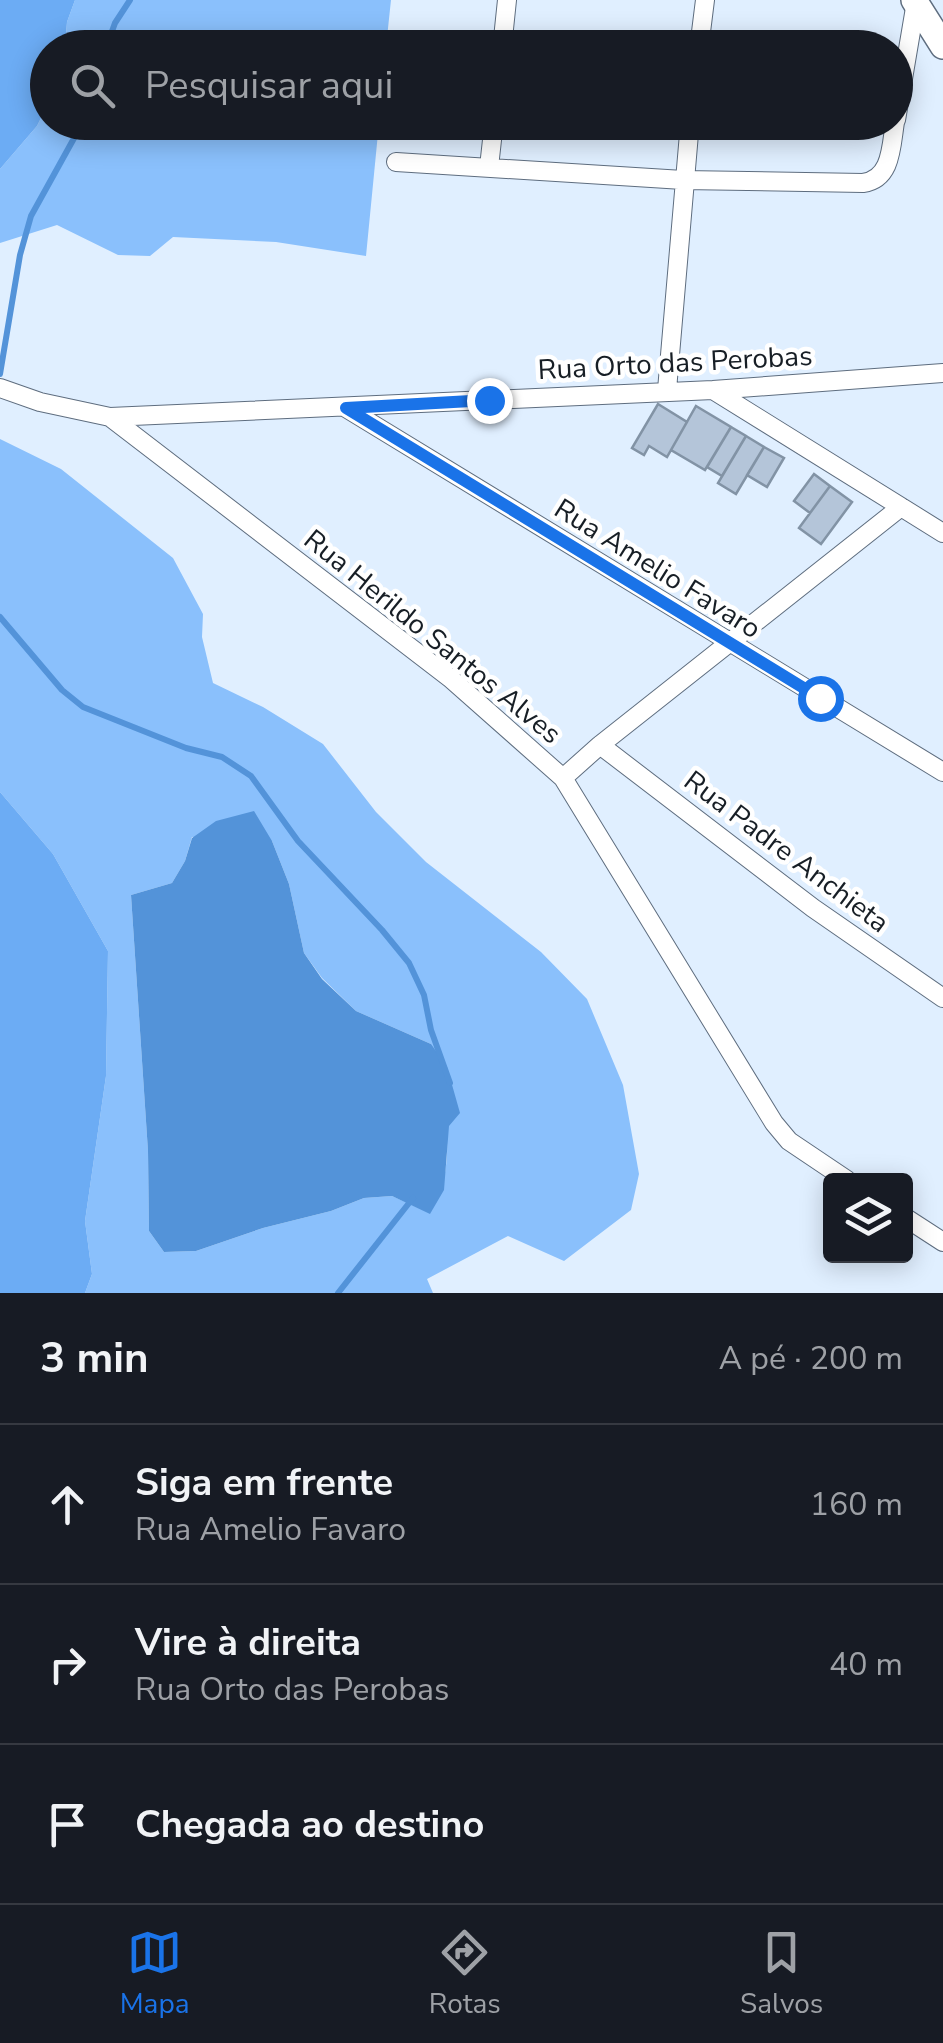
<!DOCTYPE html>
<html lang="pt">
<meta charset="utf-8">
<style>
:root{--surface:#171b24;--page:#242831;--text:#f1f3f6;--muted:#9ea1a6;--line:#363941;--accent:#1a73e8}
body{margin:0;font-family:"Nunito Sans",sans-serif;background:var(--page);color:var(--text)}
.controls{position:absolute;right:30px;bottom:30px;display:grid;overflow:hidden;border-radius:10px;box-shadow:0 5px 25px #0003}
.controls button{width:90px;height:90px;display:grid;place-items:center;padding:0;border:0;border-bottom:2px solid var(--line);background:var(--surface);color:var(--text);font:50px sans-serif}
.stop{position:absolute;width:30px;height:30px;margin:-22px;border:8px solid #1a73e8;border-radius:50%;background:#fff}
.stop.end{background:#1a73e8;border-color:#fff;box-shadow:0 2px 10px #0008}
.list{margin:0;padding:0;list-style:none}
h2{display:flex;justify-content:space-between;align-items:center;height:130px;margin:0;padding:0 40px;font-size:42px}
h2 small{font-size:32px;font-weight:400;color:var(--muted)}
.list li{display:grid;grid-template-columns:65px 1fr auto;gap:30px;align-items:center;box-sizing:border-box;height:160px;padding:0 40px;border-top:2px solid var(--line)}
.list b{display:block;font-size:38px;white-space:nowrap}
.list p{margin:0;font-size:32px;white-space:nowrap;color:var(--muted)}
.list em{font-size:32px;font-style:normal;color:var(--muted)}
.icon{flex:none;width:55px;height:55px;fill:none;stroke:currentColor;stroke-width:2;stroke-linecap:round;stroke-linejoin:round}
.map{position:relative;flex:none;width:943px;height:1293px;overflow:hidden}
.search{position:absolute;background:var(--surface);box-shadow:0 5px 25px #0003;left:30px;right:30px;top:30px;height:110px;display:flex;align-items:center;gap:25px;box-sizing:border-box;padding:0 35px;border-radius:55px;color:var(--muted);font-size:38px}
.sheet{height:610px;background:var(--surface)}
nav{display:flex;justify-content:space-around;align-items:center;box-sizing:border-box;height:140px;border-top:2px solid var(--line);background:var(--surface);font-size:28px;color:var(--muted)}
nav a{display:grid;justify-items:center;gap:5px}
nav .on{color:var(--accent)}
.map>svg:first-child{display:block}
.green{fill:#8ac0fc;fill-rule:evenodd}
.forest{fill:#6cacf4}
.water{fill:#5393d9}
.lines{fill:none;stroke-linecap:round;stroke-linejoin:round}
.stream{stroke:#5393d9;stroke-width:6}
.building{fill:#b4c5d9;stroke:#8293a5;stroke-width:2.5}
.street-casing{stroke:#5e6d7f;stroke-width:20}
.secondary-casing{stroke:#5e6d7f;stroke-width:28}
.street{stroke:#fff;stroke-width:18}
.secondary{stroke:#fff;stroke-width:25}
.route{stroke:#1a73e8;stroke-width:12}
.labels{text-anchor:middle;stroke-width:9;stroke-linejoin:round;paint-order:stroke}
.street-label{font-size:28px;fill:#171e25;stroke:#fff}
</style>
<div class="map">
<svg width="943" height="1293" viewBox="0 0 943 1293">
<rect width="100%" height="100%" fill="#e0efff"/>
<path class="green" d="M 75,0 L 391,0 L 386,47 L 65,48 L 67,22 Z
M 47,106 L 48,122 L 379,123 L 366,256 L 276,242 L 173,237 L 150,256 L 118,255 L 57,225 L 0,243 L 0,169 L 37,126 Z
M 0,439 L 61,469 L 173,558 L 203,614 L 202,637 L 213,683 L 263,707 L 323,744 L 376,812 L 426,862 L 541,952 L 587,999 L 623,1085 L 639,1174 L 631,1210 L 564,1261 L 508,1236 L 427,1279 L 433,1293 L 85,1293 L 92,1274 L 85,1221 L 106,1076 L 108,951 L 53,854 L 0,792 ZM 192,837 L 272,841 L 289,884 L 304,953 L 322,978 L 356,1011 L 431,1044 C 443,1100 461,1162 430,1213 L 392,1196 L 364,1198 L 331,1211 L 263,1228 L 196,1251 L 164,1252 L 149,1231 L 148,1151 L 131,895 L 172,883 L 185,861 Z"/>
<path class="forest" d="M 0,0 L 75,0 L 67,22 L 65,47 L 48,48 L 47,106 L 37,126 L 0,169 Z
M 0,792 L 53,854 L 108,951 L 106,1076 L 85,1221 L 92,1274 L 85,1293 L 0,1293 Z"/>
<path class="water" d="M 254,811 L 272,841 L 289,884 L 304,953 L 322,979 L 356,1011 L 431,1044 L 447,1067 L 460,1113 L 449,1126 L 444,1190 L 430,1214 L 392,1196 L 364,1198 L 331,1211 L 263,1228 L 196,1251 L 164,1252 L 149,1231 L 148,1151 L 131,895 L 172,883 L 185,861 L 192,838 L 216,821 Z"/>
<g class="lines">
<path class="stream" d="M 106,48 L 115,23 L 130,0
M 0,374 L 20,255 L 31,216 L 83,122
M 0,617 L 62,690 L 83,707 L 186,748 L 222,757 L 251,776 L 298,841 L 382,930 L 409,963 L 424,995 L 431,1030 L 450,1083
M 338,1293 L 413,1198"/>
</g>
<path class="building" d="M 658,404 L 687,422 L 667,457 L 649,446 L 644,455 L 632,448 Z
M 696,406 L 731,427 L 705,470 L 671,450 Z
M 731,427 L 746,436 L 722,476 L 707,467 Z
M 746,436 L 764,447 L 736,494 L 718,483 Z
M 764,447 L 784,458 L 767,487 L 747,475 Z
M 814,474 L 830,486 L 810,513 L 794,501 Z
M 830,486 L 852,502 L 821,544 L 799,528 Z"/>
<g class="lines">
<g class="street-casing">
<path id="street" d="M 502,48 L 507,0
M 699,48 L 705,0
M 896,120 L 916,2
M 396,162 L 683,180 L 863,183 C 892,179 891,146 895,122
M 489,167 L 494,122
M 0,388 L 40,402 L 110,417 L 713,390 L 943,373
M 667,390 L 690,122
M 713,390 L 943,533
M 346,408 L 943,772
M 110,417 L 450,678 L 563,778 L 774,1123 L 789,1141 L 847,1180
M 600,745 L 813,908 L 943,998
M 563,778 L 600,745 L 901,507
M 906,1218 L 943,1242"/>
</g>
<g class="secondary-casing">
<path id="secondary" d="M 914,0 L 943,46"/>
</g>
<use href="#street" class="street"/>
<use href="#secondary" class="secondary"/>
</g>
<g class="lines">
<path class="route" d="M 489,400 L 346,408 L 820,698"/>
</g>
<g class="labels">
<g class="street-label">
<text transform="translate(675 362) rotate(-3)" y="10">Rua Orto das Perobas</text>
<text transform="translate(658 568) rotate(32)" y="10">Rua Amelio Favaro</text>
<text transform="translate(433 636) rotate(39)" y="10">Rua Herildo Santos Alves</text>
<text transform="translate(787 851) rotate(37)" y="10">Rua Padre Anchieta</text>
</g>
</g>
</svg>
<div class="controls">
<button><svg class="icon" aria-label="layers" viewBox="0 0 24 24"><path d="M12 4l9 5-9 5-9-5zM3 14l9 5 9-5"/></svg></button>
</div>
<div class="stop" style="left:820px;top:698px"></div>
<div class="stop end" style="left:489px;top:400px"></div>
<div class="search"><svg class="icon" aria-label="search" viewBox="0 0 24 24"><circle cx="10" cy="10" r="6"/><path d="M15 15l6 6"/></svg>Pesquisar aqui</div>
</div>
<section class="sheet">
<h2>3 min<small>A pé · 200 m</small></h2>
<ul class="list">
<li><svg class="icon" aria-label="ahead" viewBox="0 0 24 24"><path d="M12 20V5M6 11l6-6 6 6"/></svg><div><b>Siga em frente</b><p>Rua Amelio Favaro</p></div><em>160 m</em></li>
<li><svg class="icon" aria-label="right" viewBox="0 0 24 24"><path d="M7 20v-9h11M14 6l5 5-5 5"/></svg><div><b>Vire à direita</b><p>Rua Orto das Perobas</p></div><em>40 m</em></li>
<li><svg class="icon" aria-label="arrive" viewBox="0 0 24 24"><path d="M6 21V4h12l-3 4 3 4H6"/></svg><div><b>Chegada ao destino</b></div></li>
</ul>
</section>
<nav>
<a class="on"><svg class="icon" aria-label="map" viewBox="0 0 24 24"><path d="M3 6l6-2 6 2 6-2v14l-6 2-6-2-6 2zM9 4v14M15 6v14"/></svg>Mapa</a>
<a><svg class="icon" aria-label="directions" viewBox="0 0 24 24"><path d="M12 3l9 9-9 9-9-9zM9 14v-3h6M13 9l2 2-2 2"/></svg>Rotas</a>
<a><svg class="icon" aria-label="saved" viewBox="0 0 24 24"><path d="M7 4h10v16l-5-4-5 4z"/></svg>Salvos</a>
</nav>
